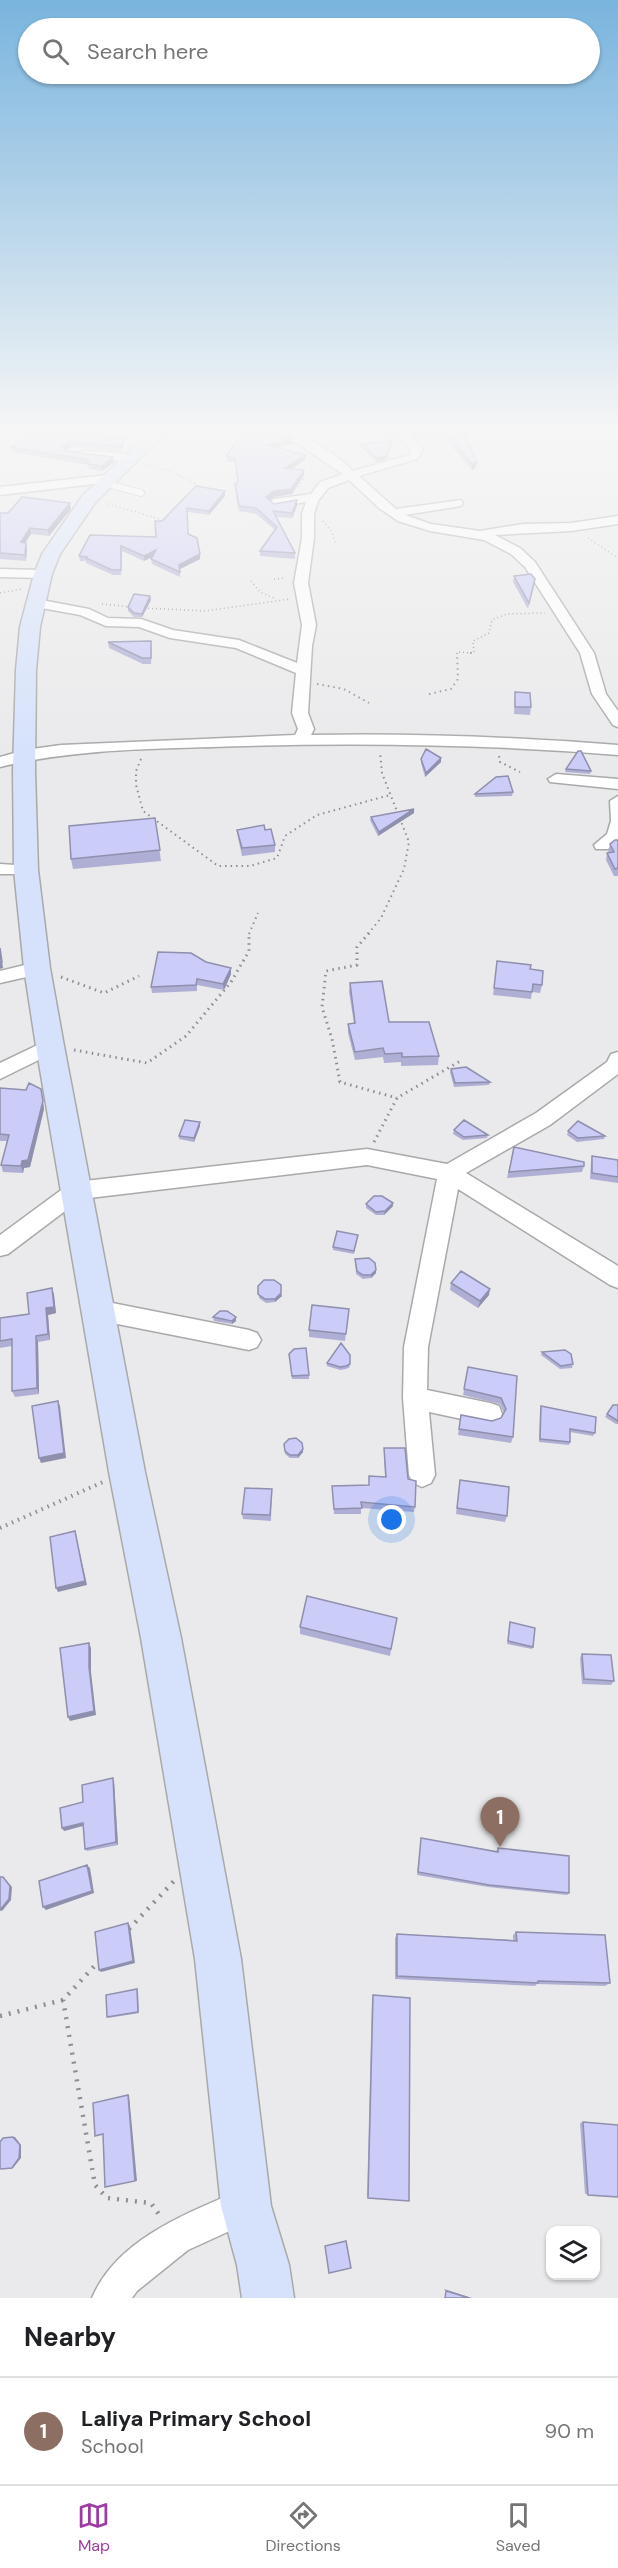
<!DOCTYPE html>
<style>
:root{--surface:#fff;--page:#f2f2f2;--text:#202124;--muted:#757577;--line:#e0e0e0;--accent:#9d3ba2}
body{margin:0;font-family:"DM Sans",sans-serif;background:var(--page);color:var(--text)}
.controls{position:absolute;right:18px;bottom:18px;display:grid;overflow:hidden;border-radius:12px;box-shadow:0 2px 4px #0004}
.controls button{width:54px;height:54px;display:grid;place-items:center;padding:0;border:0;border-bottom:2px solid var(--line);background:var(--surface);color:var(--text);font:30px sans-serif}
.you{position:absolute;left:392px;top:1520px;width:21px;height:21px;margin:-15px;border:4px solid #fff;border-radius:50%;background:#1a73e8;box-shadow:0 0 0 9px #1a73e833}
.badge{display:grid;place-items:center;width:39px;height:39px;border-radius:50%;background:var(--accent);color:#fff;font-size:20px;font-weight:700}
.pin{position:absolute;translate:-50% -50px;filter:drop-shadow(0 2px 3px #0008)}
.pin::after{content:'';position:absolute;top:32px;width:21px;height:18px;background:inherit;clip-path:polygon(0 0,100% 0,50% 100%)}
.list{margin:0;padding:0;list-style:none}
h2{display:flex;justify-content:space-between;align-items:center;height:78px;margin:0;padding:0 24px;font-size:26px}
h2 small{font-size:20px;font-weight:400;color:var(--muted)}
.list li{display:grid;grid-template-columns:39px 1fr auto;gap:18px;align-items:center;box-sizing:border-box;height:108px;padding:0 24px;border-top:2px solid var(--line)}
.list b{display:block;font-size:22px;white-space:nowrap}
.list p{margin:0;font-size:20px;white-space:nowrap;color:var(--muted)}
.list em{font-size:20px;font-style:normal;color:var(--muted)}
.icon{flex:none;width:33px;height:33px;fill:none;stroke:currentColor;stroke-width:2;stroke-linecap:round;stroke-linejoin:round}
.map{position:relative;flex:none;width:618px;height:2298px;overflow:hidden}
.search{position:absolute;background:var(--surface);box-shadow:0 2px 4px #0004;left:18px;right:18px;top:18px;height:66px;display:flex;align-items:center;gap:15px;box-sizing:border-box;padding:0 21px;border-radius:33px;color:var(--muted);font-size:22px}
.sheet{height:186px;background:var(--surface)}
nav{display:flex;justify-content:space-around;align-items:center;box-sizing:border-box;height:84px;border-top:2px solid var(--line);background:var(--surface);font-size:16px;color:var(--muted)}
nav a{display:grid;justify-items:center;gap:3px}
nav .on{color:var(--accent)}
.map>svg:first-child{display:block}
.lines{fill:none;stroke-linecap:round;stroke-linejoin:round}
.lane-casing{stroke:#a9a9aa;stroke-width:8}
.street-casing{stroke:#a9a9aa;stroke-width:3}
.secondary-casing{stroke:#a9a9aa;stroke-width:3}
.path-far4{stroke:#8e8e8f;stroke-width:1.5;stroke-dasharray:1 3;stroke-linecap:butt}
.path-far3{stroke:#8e8e8f;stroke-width:2;stroke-dasharray:1.5 4;stroke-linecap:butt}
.path-far2{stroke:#8e8e8f;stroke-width:3;stroke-dasharray:1.5 4.5;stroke-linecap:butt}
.path-far1{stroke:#8e8e8f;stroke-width:4;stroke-dasharray:1.5 5;stroke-linecap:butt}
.path{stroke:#8e8e8f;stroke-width:4.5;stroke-dasharray:2 7;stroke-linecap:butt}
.lane{stroke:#fff;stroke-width:6}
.street{fill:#fff;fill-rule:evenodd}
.secondary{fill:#d6e2fc;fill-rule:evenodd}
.wall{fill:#afafd5}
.shaded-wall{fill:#8f8fae}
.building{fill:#ccccf8;stroke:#8f8fae;stroke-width:1.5}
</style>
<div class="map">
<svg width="618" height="2298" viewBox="0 0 618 2298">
<rect width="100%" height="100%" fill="#eaeaec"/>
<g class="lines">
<g class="lane-casing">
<path id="lane" d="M 104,483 L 141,493"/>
</g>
<g class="street-casing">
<path id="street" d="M 280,432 C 306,432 335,454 353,471 L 409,455 L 411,450 L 396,432 L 408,432 L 423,450 L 417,459 L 359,476 L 396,509 L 461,500 L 463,503 L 461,506 L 405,515 L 431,524 L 480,531 L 523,524 L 571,523 L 618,516 L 618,524 L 571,531 L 495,535 L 520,548 L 535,562 L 594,653 L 606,694 L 618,711 L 618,727 L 613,725 L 592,694 L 580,653 L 525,567 L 511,554 L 484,540 L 430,531 L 398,521 L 379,508 L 349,480 L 328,488 L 318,501 L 314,514 L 314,538 L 308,583 L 316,625 L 312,646 L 308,713 L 314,729 L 311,735 C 413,733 516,737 618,745 L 618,755 C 483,744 348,742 213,747 C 142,749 69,750 0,767 L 0,757 L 25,750 L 61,745 L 295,735 L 298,729 L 292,713 L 296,673 L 236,648 L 170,638 L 139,627 L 106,626 L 80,615 L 36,607 L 29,603 L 36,599 L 89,609 L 108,618 L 141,619 L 173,630 L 239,640 L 297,663 L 302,625 L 294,583 L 302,538 L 302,514 L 306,502 L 274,507 L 268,503 L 274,499 L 311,494 L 320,482 L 343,474 Z
M 83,451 L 130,454 L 136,458 L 130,462 L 79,456 L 79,452 Z
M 107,475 L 111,476 L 111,482 L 0,495 L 0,487 Z
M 0,569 L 43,570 L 50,574 L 43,578 L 0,577 Z
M 556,774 L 618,779 L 618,789 L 550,782 L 548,779 Z
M 618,796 L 618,842 L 608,849 L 596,849 L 594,845 L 607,834 L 611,821 L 610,801 Z
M 0,864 L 32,866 L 35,870 L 32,874 L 0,874 Z
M 37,962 L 44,963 L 46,968 L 44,973 L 0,983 L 0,971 Z
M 50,1039 L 57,1041 L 60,1046 L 57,1051 L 0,1079 L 0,1063 Z
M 618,1052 L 618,1074 L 550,1125 L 466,1173 L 618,1266 L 618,1288 L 610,1285 L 458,1189 L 428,1347 L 427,1390 L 490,1403 L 499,1406 L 502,1414 L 499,1422 L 490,1425 L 429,1412 L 435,1475 L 431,1483 L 422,1487 L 413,1483 L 409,1475 L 403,1398 L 404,1347 L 437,1179 L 367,1165 L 81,1199 L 8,1254 L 0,1256 L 0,1235 L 68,1185 L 76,1182 L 367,1149 L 447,1164 L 536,1113 L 607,1062 L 611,1054 Z
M 97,1300 L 249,1330 L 257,1333 L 261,1340 L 257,1347 L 249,1350 L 97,1320 L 89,1317 L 85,1310 L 89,1303 Z
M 246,2188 L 258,2194 L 264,2206 L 258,2218 L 188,2250 L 137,2291 L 132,2298 L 92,2298 C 117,2238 190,2212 246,2188 Z"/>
</g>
<g class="secondary-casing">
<path id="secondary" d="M 149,432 L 166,432 L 95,503 L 60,554 L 52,574 L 40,627 L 36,670 L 35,771 L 38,870 L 50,968 L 64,1046 L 145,1472 L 181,1638 L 241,1959 L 271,2206 L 289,2265 L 294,2298 L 242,2298 L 237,2265 L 221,2206 L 195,1959 L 141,1638 L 109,1472 L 36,1046 L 24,968 L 14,870 L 13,771 L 16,670 L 20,627 L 34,574 L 42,554 L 83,495 Z"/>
</g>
<path class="path-far4" d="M 146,464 L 172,472 L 203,488
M 299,487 L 304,478 L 301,475
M 108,504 L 160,519 L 163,523
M 323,521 L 332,532 L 336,545
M 588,538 L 618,558
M 274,579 L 286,578
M 251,581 L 260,592 L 276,599
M 0,593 L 22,589
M 102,604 L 132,607
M 144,608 L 205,611 L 290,599
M 457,654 L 457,652 L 474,653 L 473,641 L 489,633 L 492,620 L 507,614 L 545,613"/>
<path class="path-far3" d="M 470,653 L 474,653
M 317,684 L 344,689 L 369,703
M 429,694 L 451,689 L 458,679 L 457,653
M 499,756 L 500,762 L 520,772
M 141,759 L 136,771 L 136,785 L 143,811 L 218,866 L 250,866 L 277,858 L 285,836 L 317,815 L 390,795
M 249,934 L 258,913
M 368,934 L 381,918 L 404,869 L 409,842 L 382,773 L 380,752"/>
<path class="path-far2" d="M 369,933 L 357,947 L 357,965 L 326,971 L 322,1007 L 332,1039 L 340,1082 L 397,1098
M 61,977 L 104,993 L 139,976
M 74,1050 L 147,1063 L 186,1036 L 231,982 L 249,951 L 249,933
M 374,1142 L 397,1098 L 462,1060"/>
<path class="path-far1" d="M 0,1528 L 103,1482"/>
<path class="path" d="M 129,1929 L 174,1881
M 100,1960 L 63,2000 L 95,2185 L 107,2198 L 151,2203 L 162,2219
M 0,2016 L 63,2000"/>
<use href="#lane" class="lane"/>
<use href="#street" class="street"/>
<use href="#secondary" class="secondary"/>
</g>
<path class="wall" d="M 33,432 L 101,432 L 101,436 L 124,439 L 124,445 L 120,451 L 71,447 L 65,450 L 113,457 L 114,462 L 102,471 L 89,469 L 88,465 L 12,452 L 11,447 Z
M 382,432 L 397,432 L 397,436 L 382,437 Z
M 410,432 L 463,432 L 476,467 L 472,470 L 442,435 L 414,436 Z
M 293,444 L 278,447 L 305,460 L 292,469 L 304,475 L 292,494 L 274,497 L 269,500 L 274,504 L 297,500 L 297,506 L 292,518 L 276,517 L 295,553 L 295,559 L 260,556 L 260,551 L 275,530 L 256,514 L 239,511 L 235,489 L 235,484 L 238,482 L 235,463 L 226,461 L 226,456 Z
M 360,444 L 392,444 L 387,459 L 377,462 L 360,447 Z
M 196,486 L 225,491 L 225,496 L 209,515 L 188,512 L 188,534 L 200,559 L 180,569 L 180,577 L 152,564 L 151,559 L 152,557 L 144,561 L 122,551 L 121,575 L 113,575 L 86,563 L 86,561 L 80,561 L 79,556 L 156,537 L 162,521 Z
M 70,503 L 71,509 L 49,536 L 31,534 L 25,543 L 27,549 L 26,561 L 0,559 L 0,513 L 8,513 Z
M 514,576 L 534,586 L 528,609 L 513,582 Z
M 151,600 L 142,617 L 134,617 L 128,611 L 128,607 Z
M 108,642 L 152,647 L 151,664 L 143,664 L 109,648 Z
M 515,692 L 531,707 L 530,715 L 514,714 Z
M 441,758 L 441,762 L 425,777 L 421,763 L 421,759 Z
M 566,769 L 591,771 L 590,774 L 565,772 Z
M 513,792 L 512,796 L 475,797 L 475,794 Z
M 414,813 L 378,836 L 370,820 L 371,817 Z
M 155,818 L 161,861 L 73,869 L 71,859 Z
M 237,830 L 265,830 L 275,845 L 275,852 L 242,856 L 238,838 Z
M 618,840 L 618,876 L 614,876 L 606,860 L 607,853 L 609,853 L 608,851 L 610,844 Z
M 497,961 L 530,969 L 542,985 L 540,993 L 532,992 L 531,999 L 493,995 Z
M 206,962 L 231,974 L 224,990 L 197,985 L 197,991 L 152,993 L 151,987 Z
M 350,983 L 389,1022 L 439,1056 L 438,1065 L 401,1066 L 401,1062 L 384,1063 L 383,1057 L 355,1060 L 348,1033 L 348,1024 L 354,1023 L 349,992 Z
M 451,1069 L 490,1082 L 489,1085 L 454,1087 L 450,1072 Z
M 0,1088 L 26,1090 L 41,1089 L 44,1109 L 30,1167 L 24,1168 L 23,1173 L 3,1172 L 1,1165 L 7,1141 L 0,1141 Z
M 200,1122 L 200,1126 L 194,1142 L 179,1139 L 179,1136 Z
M 454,1130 L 488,1135 L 487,1138 L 463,1140 L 453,1134 Z
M 568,1131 L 605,1136 L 604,1139 L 577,1142 L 567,1135 Z
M 514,1147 L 584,1166 L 582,1172 L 507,1178 Z
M 592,1156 L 618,1160 L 618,1183 L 590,1179 L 591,1162 Z
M 366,1204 L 393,1206 L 384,1215 L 376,1215 L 366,1208 Z
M 358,1235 L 354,1254 L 333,1250 L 333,1247 Z
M 355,1259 L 376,1270 L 376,1273 L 371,1278 L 363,1279 L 356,1274 Z
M 451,1283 L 489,1295 L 478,1308 L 450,1290 Z
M 258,1286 L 282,1296 L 275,1302 L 266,1303 L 259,1298 Z
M 52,1288 L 54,1295 L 56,1313 L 48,1315 L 50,1340 L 38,1342 L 39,1394 L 15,1397 L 12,1391 L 12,1346 L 0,1348 L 0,1318 L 29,1314 Z
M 348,1316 L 345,1341 L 309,1337 L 309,1330 Z
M 213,1317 L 236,1317 L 236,1321 L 232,1324 L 214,1321 Z
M 341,1343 L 350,1367 L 346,1369 L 340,1370 L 327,1366 L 327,1363 Z
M 542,1352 L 573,1364 L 572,1368 L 560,1369 L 541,1355 Z
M 289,1354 L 309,1375 L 309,1379 L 292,1379 Z
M 468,1367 L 517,1376 L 513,1437 L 511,1443 L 458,1435 L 461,1415 L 492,1421 L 501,1418 L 504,1413 L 500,1404 L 463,1395 Z
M 618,1405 L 618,1424 L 616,1424 L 605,1417 L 607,1414 Z
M 541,1406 L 595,1433 L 593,1436 L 570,1432 L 570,1442 L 569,1445 L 539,1442 L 540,1410 Z
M 284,1444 L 303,1452 L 298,1458 L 290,1458 L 285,1454 Z
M 384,1448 L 408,1479 L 415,1507 L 414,1512 L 361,1508 L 361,1514 L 334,1514 L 332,1486 L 369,1485 L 385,1477 L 384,1454 Z
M 460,1480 L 507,1516 L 505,1522 L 456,1514 Z
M 272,1489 L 271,1521 L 243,1519 L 242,1514 Z
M 397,1618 L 390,1656 L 300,1634 L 300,1627 Z
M 510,1622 L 533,1647 L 532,1649 L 507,1644 Z
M 582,1654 L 614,1681 L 611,1685 L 582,1684 L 580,1658 Z
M 114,1781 L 118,1845 L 87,1851 L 85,1849 L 84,1826 L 64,1831 L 83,1802 Z
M 421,1838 L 496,1851 L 498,1848 L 569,1893 L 567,1895 L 488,1887 L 417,1875 Z
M 516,1932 L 610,1983 L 605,1986 L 537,1984 L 535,1986 L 395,1979 L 395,1938 L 397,1934 L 513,1940 L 513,1935 Z
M 137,1989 L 138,1990 L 139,2013 L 108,2018 L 107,2017 Z
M 373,1995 L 368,2198 L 367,2197 L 372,1997 Z
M 583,2122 L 618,2197 L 585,2194 L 580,2123 Z"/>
<path class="shaded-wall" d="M 293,438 L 293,444 L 268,450 L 268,445 Z
M 124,439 L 124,445 L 120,451 L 120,446 Z
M 392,441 L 387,459 L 377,462 L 377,458 Z
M 70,442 L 71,447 L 63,452 L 62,446 Z
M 305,455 L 305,460 L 285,473 L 285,468 Z
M 113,457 L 114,462 L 102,471 L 102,466 Z
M 477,462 L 476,467 L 472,470 L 472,464 Z
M 304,470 L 304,475 L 292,494 L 274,497 L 266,502 L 266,497 Z
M 225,491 L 225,496 L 209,515 L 209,511 Z
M 297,500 L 297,506 L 292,518 L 292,513 Z
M 70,503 L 71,509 L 49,536 L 48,530 Z
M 30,528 L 31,534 L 22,548 L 21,542 Z
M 26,543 L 27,549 L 26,561 L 25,555 Z
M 156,550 L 156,555 L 144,561 L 144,556 Z
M 200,554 L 200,559 L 180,569 L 179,565 Z
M 150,596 L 151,600 L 142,617 L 142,614 Z
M 441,758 L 441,762 L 425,777 L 426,773 Z
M 414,809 L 414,813 L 378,836 L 379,832 Z
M 0,947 L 3,968 L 0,969 Z
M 231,968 L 231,974 L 224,990 L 223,984 Z
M 41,1089 L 44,1109 L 30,1167 L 24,1168 L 23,1173 L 21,1166 Z
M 200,1122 L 200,1126 L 194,1142 L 194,1138 Z
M 393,1203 L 393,1206 L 384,1215 L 385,1211 Z
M 376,1270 L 376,1273 L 371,1278 L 371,1275 Z
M 52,1288 L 54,1295 L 56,1313 L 48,1315 L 50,1340 L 48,1334 L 46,1308 Z
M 490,1289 L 489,1295 L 478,1308 L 480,1301 Z
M 281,1293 L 282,1296 L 275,1302 L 275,1299 Z
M 236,1317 L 236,1321 L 232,1324 L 232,1321 Z
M 36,1336 L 38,1342 L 39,1394 L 37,1388 Z
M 58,1401 L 60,1406 L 66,1458 L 41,1463 L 39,1458 Z
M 303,1449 L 303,1452 L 298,1458 L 298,1455 Z
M 75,1531 L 87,1585 L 58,1592 L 56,1588 Z
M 89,1643 L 91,1648 L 91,1672 L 96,1715 L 70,1721 L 68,1717 L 89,1667 Z
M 113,1778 L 114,1781 L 118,1845 L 116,1842 Z
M 83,1823 L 85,1825 L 64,1831 L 62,1828 Z
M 87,1865 L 90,1868 L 94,1893 L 46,1910 L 43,1907 Z
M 3,1877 L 12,1887 L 11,1900 L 2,1911 L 0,1910 Z
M 128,1923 L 130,1926 L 135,1963 L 101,1972 L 99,1970 Z
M 128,2095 L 129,2095 L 137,2181 L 135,2181 Z
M 13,2137 L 15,2137 L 21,2145 L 21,2158 L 13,2168 L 12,2168 Z
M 444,2289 L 472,2298 L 469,2298 L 446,2291 Z"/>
<path class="building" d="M 33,432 L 100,432 L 97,435 L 124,439 L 120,446 L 70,442 L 62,446 L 66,451 L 113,457 L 102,466 L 88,464 L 88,460 L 11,447 Z
M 243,432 L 284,432 L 293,438 L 268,445 L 305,455 L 285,468 L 304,470 L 291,489 L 274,491 L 266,497 L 274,504 L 297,500 L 292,513 L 273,511 L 295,553 L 260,551 L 277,527 L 256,508 L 239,506 L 235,484 L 238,482 L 235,458 L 226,456 Z
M 445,432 L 463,432 L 477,462 L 472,464 Z
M 392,441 L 387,456 L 377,458 L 360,444 Z
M 196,486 L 225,491 L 209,511 L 187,508 L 188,534 L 197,538 L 200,554 L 179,565 L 180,572 L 151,559 L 156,550 L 144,556 L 121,546 L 121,570 L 112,570 L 86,558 L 87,557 L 79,556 L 90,535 L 156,537 L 155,521 L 162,521 Z
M 22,497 L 70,503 L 48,530 L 30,528 L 21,542 L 26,543 L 25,555 L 0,553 L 0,513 L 8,513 Z
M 531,574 L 535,579 L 529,603 L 514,576 Z
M 134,594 L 150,596 L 142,614 L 134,613 L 128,607 Z
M 151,641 L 151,658 L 142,658 L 108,642 Z
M 515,692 L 530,693 L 531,707 L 515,707 Z
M 426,749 L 441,758 L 426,773 L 421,759 Z
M 578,751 L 581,751 L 591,771 L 566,769 Z
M 508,776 L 513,792 L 475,794 L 496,777 Z
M 414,809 L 379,832 L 371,817 Z
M 155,818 L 160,850 L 71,859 L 69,826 Z
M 264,825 L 265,830 L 271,829 L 275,845 L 242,848 L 237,830 Z
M 615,840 L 618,840 L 618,868 L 615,869 L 607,853 L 614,852 L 610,844 Z
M 0,948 L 2,962 L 0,962 Z
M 158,952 L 191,953 L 206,962 L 231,968 L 223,984 L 197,979 L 196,985 L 151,987 Z
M 497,961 L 531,965 L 530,969 L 543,971 L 542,985 L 533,984 L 532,992 L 494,988 Z
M 382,981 L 389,1022 L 429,1022 L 439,1056 L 402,1057 L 402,1053 L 385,1054 L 383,1048 L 355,1052 L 348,1024 L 355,1023 L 350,983 Z
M 466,1067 L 490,1082 L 455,1083 L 451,1069 Z
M 29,1083 L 41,1089 L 43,1101 L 28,1160 L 22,1161 L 21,1166 L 1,1165 L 9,1135 L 0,1134 L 0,1088 L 26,1090 Z
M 185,1120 L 200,1122 L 194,1138 L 179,1136 Z
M 464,1120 L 488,1135 L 464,1137 L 454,1130 Z
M 578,1121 L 605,1136 L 578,1138 L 568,1131 Z
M 514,1147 L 584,1162 L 584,1166 L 509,1172 Z
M 592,1156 L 618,1160 L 618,1177 L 592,1173 Z
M 374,1196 L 382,1196 L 393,1203 L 385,1211 L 376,1212 L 366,1204 Z
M 337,1231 L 358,1235 L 354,1251 L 333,1247 Z
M 369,1258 L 375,1263 L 376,1270 L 371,1275 L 363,1275 L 357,1271 L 355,1259 Z
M 461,1271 L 490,1289 L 480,1301 L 451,1283 Z
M 264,1280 L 274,1280 L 281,1285 L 281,1293 L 275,1299 L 265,1299 L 258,1294 L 258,1286 Z
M 52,1288 L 54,1307 L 46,1308 L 48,1334 L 36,1336 L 37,1388 L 12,1391 L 12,1339 L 0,1341 L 0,1318 L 29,1314 L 27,1293 Z
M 312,1305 L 349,1309 L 346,1334 L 309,1330 Z
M 220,1311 L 227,1311 L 236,1317 L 232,1321 L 213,1317 Z
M 341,1343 L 350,1355 L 350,1364 L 346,1366 L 340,1367 L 327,1363 Z
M 306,1348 L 309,1375 L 292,1376 L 289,1354 L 294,1349 Z
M 565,1350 L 571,1354 L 573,1364 L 561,1366 L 542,1352 Z
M 468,1367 L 517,1376 L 513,1437 L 459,1429 L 461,1415 L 492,1421 L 501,1418 L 506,1409 L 501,1398 L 464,1389 Z
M 58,1401 L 64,1453 L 39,1458 L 32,1406 Z
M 613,1405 L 618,1405 L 618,1421 L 607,1414 Z
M 541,1406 L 596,1417 L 595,1433 L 570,1429 L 570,1442 L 540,1439 Z
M 296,1438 L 302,1443 L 303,1449 L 298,1455 L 290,1455 L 285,1451 L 284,1444 L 289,1439 Z
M 384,1448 L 405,1448 L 408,1479 L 416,1481 L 415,1507 L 361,1502 L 362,1508 L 334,1509 L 332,1486 L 369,1485 L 369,1476 L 386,1477 Z
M 460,1480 L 509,1487 L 507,1516 L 457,1508 Z
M 245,1488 L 272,1489 L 270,1515 L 242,1514 Z
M 75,1531 L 85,1581 L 56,1588 L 50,1537 Z
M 307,1596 L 397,1618 L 391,1649 L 300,1627 Z
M 510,1622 L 535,1628 L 533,1647 L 508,1641 Z
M 89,1643 L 89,1667 L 94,1711 L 68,1717 L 60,1648 Z
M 582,1654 L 611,1655 L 614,1681 L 584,1679 Z
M 113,1778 L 116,1842 L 85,1849 L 83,1823 L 62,1828 L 60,1808 L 83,1802 L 82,1785 Z
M 421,1838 L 498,1852 L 498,1848 L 569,1856 L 569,1893 L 489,1885 L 418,1872 Z
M 87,1865 L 92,1891 L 43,1907 L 39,1881 Z
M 0,1877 L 3,1877 L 10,1886 L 9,1899 L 0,1910 Z
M 128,1923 L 133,1961 L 99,1970 L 95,1932 Z
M 516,1932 L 605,1935 L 610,1983 L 538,1981 L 538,1983 L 397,1976 L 397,1934 L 517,1941 Z
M 137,1989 L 138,2012 L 107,2017 L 106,1995 Z
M 373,1995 L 410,1998 L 409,2201 L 368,2198 Z
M 128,2095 L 135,2181 L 105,2187 L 103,2134 L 95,2136 L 93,2103 Z
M 583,2122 L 618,2125 L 618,2197 L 588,2195 Z
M 13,2137 L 20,2145 L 19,2158 L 12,2168 L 1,2169 L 0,2168 L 0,2142 L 3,2138 Z
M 346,2241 L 351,2268 L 329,2273 L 325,2246 Z
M 446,2291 L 469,2298 L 445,2298 Z"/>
<linearGradient id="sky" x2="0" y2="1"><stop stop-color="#79b4de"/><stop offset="0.57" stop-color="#f6f6f6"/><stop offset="1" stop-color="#f6f6f6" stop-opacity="0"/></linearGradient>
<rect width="618" height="754" fill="url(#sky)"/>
</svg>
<div class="controls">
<button><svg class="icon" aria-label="layers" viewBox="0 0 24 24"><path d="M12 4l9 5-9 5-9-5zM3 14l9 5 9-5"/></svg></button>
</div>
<div class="you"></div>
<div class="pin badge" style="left:500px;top:1847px;background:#8d6e63">1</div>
<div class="search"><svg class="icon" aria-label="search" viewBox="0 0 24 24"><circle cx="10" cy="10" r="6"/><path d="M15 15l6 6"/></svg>Search here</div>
</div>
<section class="sheet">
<h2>Nearby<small></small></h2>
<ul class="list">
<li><span class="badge" style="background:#8d6e63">1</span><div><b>Laliya Primary School</b><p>School</p></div><em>90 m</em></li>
</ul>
</section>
<nav>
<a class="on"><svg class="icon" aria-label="map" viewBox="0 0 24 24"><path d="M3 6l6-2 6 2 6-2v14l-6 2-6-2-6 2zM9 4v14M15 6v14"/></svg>Map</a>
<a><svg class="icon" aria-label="directions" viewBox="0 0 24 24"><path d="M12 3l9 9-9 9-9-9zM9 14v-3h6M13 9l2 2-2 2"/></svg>Directions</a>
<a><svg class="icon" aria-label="saved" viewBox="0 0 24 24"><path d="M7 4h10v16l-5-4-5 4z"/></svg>Saved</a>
</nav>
